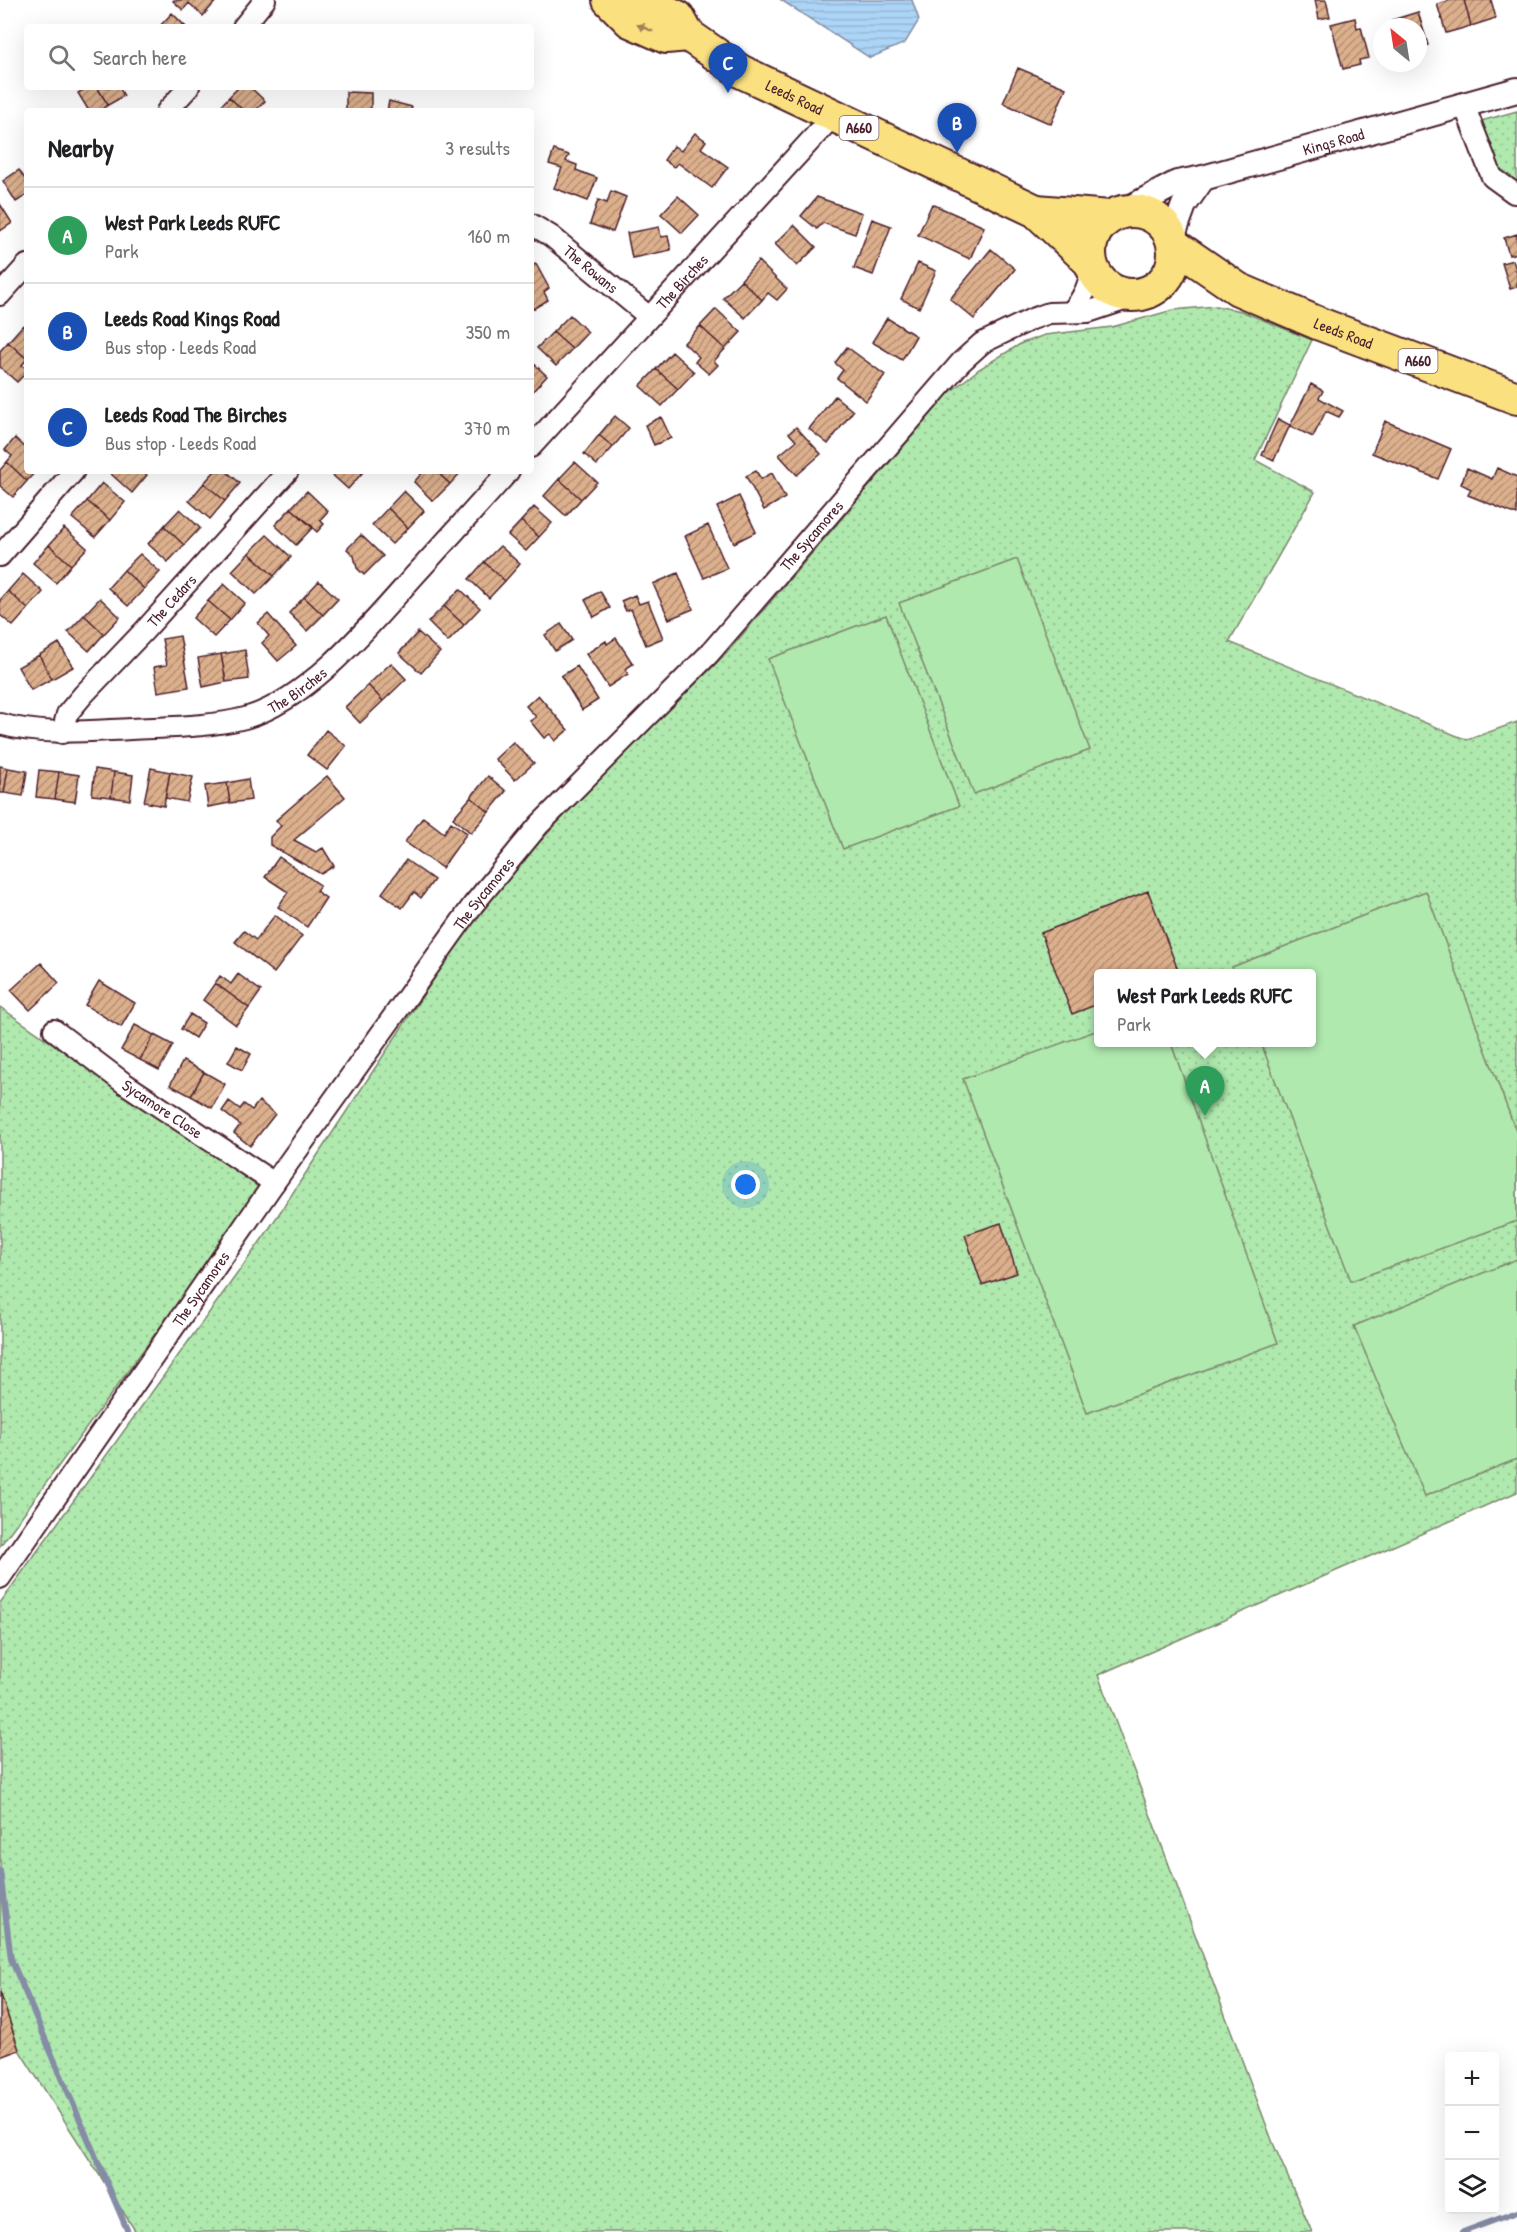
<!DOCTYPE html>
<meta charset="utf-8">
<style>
:root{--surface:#fff;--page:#f6f6f6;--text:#202124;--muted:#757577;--line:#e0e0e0;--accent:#c8321e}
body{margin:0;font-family:"Patrick Hand",sans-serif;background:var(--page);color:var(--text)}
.controls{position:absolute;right:18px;bottom:18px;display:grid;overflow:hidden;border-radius:6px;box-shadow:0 6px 24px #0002}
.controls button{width:54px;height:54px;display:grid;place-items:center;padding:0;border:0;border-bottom:2px solid var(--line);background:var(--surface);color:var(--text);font:30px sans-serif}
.compass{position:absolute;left:1373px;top:18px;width:54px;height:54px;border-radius:50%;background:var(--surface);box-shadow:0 6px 24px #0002;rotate:330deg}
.you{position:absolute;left:746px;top:1185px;width:21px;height:21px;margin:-15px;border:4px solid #fff;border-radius:50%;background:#1a73e8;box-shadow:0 0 0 9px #1a73e833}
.badge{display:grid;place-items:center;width:39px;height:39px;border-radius:50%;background:var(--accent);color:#fff;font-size:20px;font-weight:700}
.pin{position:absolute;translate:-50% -50px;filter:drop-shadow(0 2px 3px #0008)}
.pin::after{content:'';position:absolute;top:32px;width:21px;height:18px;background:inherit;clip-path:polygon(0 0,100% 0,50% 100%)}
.popup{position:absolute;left:1094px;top:969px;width:222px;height:78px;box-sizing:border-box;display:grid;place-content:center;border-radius:6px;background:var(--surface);filter:drop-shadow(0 2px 4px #0005);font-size:20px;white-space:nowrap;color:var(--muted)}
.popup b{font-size:22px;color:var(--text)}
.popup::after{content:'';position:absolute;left:50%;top:100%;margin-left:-12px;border:12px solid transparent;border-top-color:var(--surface)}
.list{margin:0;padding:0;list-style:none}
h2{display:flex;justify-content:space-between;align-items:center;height:78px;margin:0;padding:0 24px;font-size:26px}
h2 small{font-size:20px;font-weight:400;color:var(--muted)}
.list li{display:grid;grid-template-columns:39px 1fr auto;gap:18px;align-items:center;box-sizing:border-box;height:96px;padding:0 24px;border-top:2px solid var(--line)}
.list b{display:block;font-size:22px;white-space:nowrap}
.list p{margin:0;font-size:20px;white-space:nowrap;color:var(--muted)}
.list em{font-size:20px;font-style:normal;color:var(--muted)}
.icon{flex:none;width:33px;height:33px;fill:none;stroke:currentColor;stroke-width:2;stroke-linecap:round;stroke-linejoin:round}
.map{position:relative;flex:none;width:1517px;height:2232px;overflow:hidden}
.search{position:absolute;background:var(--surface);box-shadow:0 6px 24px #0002;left:24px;top:24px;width:510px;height:66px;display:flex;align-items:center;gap:15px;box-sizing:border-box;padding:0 21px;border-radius:6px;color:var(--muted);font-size:22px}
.panel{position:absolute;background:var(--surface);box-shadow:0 6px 24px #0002;left:24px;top:108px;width:510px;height:366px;border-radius:6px}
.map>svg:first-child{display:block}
.grass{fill:url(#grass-dots);stroke:#7c846c;stroke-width:1.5;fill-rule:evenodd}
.pitch{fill:#afe9ae;stroke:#7c846c;stroke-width:1.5}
.water{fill:url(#water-rules);stroke:#858ca5;stroke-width:1.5}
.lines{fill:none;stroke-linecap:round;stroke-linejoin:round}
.stream{stroke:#858ca5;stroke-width:6}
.building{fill:url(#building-hatch);stroke:#4a1f2b;stroke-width:1.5}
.minor-casing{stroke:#4a1f2b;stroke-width:24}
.tertiary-casing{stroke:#4a1f2b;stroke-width:28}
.trunk-casing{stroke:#4a1f2b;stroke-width:36}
.minor{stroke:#fff;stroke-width:20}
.tertiary{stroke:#fff;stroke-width:24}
.trunk{stroke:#fbe080;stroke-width:32}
.oneway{fill:#a28056}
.labels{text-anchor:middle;stroke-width:4.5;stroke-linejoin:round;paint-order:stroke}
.shield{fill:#fff;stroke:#80626b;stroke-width:1.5}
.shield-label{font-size:15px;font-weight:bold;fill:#4a1f2b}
.street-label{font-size:16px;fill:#4a1f2b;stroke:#fff}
</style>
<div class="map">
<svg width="1517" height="2232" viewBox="0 0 1517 2232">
<defs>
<pattern id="grass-dots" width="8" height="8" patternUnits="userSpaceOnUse" patternTransform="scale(1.5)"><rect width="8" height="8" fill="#afe9ae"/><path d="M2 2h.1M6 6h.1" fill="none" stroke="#98c796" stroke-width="1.8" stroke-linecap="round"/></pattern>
<pattern id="water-rules" width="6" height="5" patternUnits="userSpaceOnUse" patternTransform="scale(1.5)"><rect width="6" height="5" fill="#acd4f6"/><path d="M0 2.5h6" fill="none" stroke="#96b6d3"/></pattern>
<pattern id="building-hatch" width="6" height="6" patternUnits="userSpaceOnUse" patternTransform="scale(1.5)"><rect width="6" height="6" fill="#dcb08d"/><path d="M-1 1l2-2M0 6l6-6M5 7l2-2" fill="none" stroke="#b48f73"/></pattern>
</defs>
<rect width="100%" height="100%" fill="#fff"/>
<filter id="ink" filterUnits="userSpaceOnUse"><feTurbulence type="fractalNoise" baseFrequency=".0167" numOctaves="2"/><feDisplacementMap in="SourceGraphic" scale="12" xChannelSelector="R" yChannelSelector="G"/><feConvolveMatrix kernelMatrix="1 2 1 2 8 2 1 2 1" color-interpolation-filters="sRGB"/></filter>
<g filter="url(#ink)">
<path class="grass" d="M 1517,111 L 1517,183 C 1490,167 1488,150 1481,121 Z
M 1216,306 L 1241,311 L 1312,340 L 1255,460 L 1315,492 L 1229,642 L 1467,740 L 1517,722 L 1517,1492 L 1098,1675 L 1273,2143 L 1312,2232 L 136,2232 L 19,2050 L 0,1992 L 0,1603 L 265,1235 L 466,930 L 526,856 L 615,762 L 725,655 L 949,393 L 979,369 L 1022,343 L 1045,335 L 1112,327 L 1173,310 ZM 1098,974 L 1312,974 L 1312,1042 L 1098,1042 Z
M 0,1007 L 261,1189 L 0,1546 Z"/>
<path class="pitch" d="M 1017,559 L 1090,750 L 974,794 L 899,603 Z
M 886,615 L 959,806 L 843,849 L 768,659 Z
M 1426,891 L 1517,1134 L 1517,1221 L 1351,1281 L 1261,1043 L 1312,1042 L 1312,974 L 1234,973 L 1232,967 Z
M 1098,1030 L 1098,1042 L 1171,1043 L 1278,1343 L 1087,1413 L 963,1079 Z
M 1517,1259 L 1517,1459 L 1425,1496 L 1354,1326 Z"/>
<path class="water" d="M 781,0 L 912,0 L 919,20 L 905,43 L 870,58 Z"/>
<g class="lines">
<path class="stream" d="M 0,1871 L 11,1959 L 128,2232
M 1463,2232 L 1517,2212"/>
</g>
<path class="building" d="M 174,0 L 217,0 L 203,16 L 189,3 L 183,10 L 173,1 Z
M 1315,0 L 1326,0 L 1330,17 L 1319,19 Z
M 1452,0 L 1464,0 L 1471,26 L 1446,33 L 1437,4 Z
M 1464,0 L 1491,0 L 1496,18 L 1471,26 Z
M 1418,12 L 1428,45 L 1418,48 L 1418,27 L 1394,27 L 1392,20 Z
M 172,13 L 186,27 L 159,27 Z
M 1355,18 L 1357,28 L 1361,27 L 1369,58 L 1359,60 L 1360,65 L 1343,69 L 1331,24 Z
M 1018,68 L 1066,88 L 1051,124 L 1003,103 Z
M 88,87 L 97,87 L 108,105 L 99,111 L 89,111 L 78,93 Z
M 97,87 L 119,87 L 124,96 L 108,105 Z
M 239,87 L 250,87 L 265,101 L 255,111 L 244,111 L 229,97 Z
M 346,92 L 371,93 L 371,111 L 346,111 Z
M 229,97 L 244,111 L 216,111 Z
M 389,101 L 412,107 L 410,111 L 387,111 Z
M 695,133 L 706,141 L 701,148 L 728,167 L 712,188 L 678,163 L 674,167 L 664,160 L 674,146 L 681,151 Z
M 554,150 L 569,155 L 566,161 L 577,165 L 576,170 L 597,178 L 588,201 L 554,188 L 562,168 L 549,164 Z
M 19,170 L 27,182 L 27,195 L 16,202 L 3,181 Z
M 611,191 L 626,197 L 613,232 L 590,224 L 598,200 L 607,203 Z
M 678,196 L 699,215 L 682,233 L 661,214 Z
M 817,197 L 862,213 L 855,234 L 823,223 L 817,229 L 801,216 Z
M 0,204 L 12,223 L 0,231 Z
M 932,204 L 984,227 L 970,259 L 918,235 Z
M 872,219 L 891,226 L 873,275 L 854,268 Z
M 794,225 L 816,247 L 797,266 L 775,244 Z
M 659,227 L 661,237 L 668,236 L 671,250 L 632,258 L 627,233 Z
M 1517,234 L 1517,253 L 1509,255 L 1504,238 Z
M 991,249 L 1015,269 L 974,319 L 950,299 Z
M 1513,260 L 1517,273 L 1517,287 L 1510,289 L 1502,263 Z
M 758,261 L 787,289 L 777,300 L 768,293 L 762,300 L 741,280 Z
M 918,263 L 936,271 L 919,308 L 901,299 Z
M 536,264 L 549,288 L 544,292 L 548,300 L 533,309 L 531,305 L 531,266 Z
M 741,280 L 762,300 L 745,318 L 723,298 Z
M 716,309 L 741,332 L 725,349 L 700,326 Z
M 570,315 L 588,332 L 572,349 L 553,332 Z
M 887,318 L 916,336 L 902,360 L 872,342 Z
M 23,325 L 27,329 L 27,359 L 8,342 Z
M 700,326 L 725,349 L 714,361 L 718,365 L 709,374 L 695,362 L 699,357 L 684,343 Z
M 553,332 L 572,349 L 556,366 L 537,348 Z
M 8,342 L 27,359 L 22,365 L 27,369 L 27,372 L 17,382 L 0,367 L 0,351 Z
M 847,347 L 885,375 L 866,401 L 837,378 L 843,370 L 835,363 Z
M 672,352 L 694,372 L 678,389 L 656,369 Z
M 531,361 L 547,376 L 531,393 Z
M 656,369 L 678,389 L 662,406 L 640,386 Z
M 1311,384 L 1323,391 L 1319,398 L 1343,411 L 1339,417 L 1326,411 L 1313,437 L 1290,426 Z
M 835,396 L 853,411 L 828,444 L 809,429 Z
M 615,416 L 629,428 L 613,447 L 599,435 Z
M 661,417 L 671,438 L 654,445 L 645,425 Z
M 1278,419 L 1290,425 L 1274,460 L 1262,455 Z
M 1385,421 L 1451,449 L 1438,479 L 1372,453 Z
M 796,427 L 821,454 L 797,475 L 779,455 L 796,441 L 789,433 Z
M 599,435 L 613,447 L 597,465 L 584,454 Z
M 15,438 L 27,449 L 27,471 L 36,471 L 27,481 L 7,462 L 12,456 L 5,450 Z
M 7,462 L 27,481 L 13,497 L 0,486 L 0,470 Z
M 575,462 L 597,482 L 581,499 L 559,479 Z
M 1467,468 L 1492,479 L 1497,468 L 1517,477 L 1517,515 L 1468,495 L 1471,489 L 1461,484 Z
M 113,471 L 143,471 L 147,475 L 132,493 L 111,474 Z
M 215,471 L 226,471 L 240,483 L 225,501 L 204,483 Z
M 328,471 L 362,471 L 363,472 L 348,489 Z
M 424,471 L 436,471 L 450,484 L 433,501 L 414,482 Z
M 436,471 L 462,471 L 450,484 Z
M 756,471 L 761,479 L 772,473 L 785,498 L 764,510 L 746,476 Z
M 559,479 L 581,499 L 566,516 L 544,496 Z
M 102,483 L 125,502 L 110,520 L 87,501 Z
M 204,483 L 225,501 L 210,519 L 189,501 Z
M 307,491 L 328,511 L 320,520 L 324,524 L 317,532 L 291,508 Z
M 404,491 L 424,511 L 408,528 L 388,508 Z
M 739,496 L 756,532 L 734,543 L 717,507 Z
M 87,501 L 110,520 L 95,537 L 72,518 Z
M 534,507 L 552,523 L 539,537 L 521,521 Z
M 291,508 L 313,527 L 296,545 L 275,525 Z
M 388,508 L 408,528 L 392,544 L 372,525 Z
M 180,509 L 200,528 L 184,545 L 164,526 Z
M 521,521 L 539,537 L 526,551 L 508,535 Z
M 708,525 L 727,568 L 704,578 L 685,536 Z
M 164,526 L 184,545 L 168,562 L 148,544 Z
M 64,528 L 87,548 L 71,565 L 49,545 Z
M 267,535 L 291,557 L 274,576 L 249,553 Z
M 361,535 L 383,556 L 364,575 L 357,568 L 354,556 L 347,549 Z
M 49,545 L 71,565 L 56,583 L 33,563 Z
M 500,546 L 520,564 L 505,581 L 484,562 Z
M 249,553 L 274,576 L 256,594 L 232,571 Z
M 140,554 L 160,572 L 144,589 L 124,570 Z
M 484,562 L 505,581 L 489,598 L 469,579 Z
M 124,570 L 144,589 L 128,606 L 108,588 Z
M 678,573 L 693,609 L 669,619 L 653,584 Z
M 23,574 L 43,592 L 28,609 L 8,591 Z
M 319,581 L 338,599 L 323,615 L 304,597 Z
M 224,584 L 245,603 L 230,620 L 208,601 Z
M 460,589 L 480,608 L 464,625 L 444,606 Z
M 8,591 L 28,609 L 13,626 L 0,615 L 0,600 Z
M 600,591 L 610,608 L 594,617 L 585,600 Z
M 635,595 L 639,604 L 648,601 L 663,638 L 646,645 L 631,609 L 626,611 L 621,601 Z
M 304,597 L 323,615 L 307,631 L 289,613 Z
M 100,598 L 120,617 L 104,634 L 84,615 Z
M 208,601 L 230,620 L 214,637 L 193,618 Z
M 444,606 L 464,625 L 448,642 L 428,622 Z
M 268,614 L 296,646 L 278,661 L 262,643 L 269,636 L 258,623 Z
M 84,615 L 104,634 L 89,651 L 68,632 Z
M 561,624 L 572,640 L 555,651 L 545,635 Z
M 418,632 L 440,652 L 421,673 L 399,653 Z
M 180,636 L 189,687 L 158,692 L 154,667 L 167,665 L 162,639 Z
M 616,638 L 633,664 L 625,669 L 628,674 L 608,687 L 586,654 L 606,641 L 607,644 Z
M 59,643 L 73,667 L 52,679 L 39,655 Z
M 245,650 L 249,679 L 226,682 L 221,654 Z
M 221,654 L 226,682 L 203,687 L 198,658 Z
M 39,655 L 52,679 L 31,690 L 18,667 Z
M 391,663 L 406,679 L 383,701 L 368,685 Z
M 577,666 L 598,700 L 582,710 L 561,676 Z
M 368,685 L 383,701 L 360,723 L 345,707 Z
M 538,695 L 568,730 L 555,741 L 550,734 L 544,738 L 530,721 L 536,717 L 526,706 Z
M 326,730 L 346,746 L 327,770 L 307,755 Z
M 513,742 L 534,763 L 515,780 L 495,759 Z
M 0,766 L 8,768 L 4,793 L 0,793 Z
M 8,768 L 27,771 L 23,796 L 4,793 Z
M 151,768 L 170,772 L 164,806 L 144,802 Z
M 95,769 L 114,772 L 111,797 L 92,795 Z
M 39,770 L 59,772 L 55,799 L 36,797 Z
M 59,772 L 79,775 L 75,802 L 55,799 Z
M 114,772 L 133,775 L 130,800 L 111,797 Z
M 170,772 L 193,777 L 187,802 L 165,798 Z
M 327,776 L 345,797 L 294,840 L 316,852 L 323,848 L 334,866 L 321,874 L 270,845 L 270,837 L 281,826 L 276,820 Z
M 488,776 L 506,791 L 489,812 L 471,797 Z
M 248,779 L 251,800 L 230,803 L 227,783 Z
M 227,783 L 230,803 L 208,807 L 205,786 Z
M 471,797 L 489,812 L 471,833 L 453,818 Z
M 423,817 L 444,833 L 451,822 L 467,833 L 442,868 L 405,842 Z
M 279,857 L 320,885 L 316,891 L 326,898 L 307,927 L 278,907 L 288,892 L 265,877 Z
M 406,860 L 434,880 L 421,898 L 414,892 L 402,908 L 382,893 Z
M 1148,891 L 1179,973 L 1098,974 L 1098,1004 L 1072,1014 L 1041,933 Z
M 275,915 L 302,936 L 274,973 L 235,942 L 244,931 L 256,940 Z
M 41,963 L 59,983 L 30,1010 L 11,990 Z
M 238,974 L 261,991 L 249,1008 L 215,983 L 220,976 L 231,984 Z
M 99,981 L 135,1003 L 121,1027 L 85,1005 Z
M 215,983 L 249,1008 L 236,1025 L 203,1000 Z
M 190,1014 L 204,1023 L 195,1038 L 181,1029 Z
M 135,1025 L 154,1035 L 140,1060 L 121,1050 Z
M 154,1035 L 173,1045 L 159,1070 L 140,1060 Z
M 237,1046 L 251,1054 L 242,1070 L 228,1062 Z
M 183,1061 L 204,1072 L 191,1096 L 170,1085 Z
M 204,1072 L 225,1084 L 212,1108 L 191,1096 Z
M 229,1101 L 240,1109 L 244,1104 L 252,1110 L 259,1101 L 275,1114 L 250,1146 L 234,1133 L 240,1125 L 222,1111 Z
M 1001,1223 L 1017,1273 L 982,1285 L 965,1235 Z
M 0,1992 L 19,2050 L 0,2057 Z"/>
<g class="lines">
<g class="minor-casing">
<g id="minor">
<path d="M 243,27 L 265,0"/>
<path d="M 1464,105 L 1492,177 L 1514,193 L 1517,193"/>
<path d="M 167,111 L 189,87"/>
<path id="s1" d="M 531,224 L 551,236 L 648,316"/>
<path d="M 0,295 L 27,265"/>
<path d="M 1072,311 C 1084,297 1088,286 1092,268"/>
<path id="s2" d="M 531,447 L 833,116"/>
<path d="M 0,556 L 74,471"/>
<path id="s3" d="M 0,724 C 43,736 87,731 131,729 C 167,727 211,727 245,718 C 309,700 371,624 414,576 C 446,541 478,506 509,471"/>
<path id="s4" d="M 62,733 L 67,714 L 83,695 L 145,630 L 288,471"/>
<path id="s5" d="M 54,1030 L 124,1083 L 274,1183"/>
<path id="s6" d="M 0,1578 L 274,1183 L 473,905 L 539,825 L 709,654 L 961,362 L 982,343 L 1032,319 L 1049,313 L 1088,312 L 1136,296"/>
</g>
</g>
<g class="tertiary-casing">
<g id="tertiary">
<path id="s7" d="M 1122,212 L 1177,183 L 1203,178 L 1517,90"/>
<path d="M 1172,238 L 1184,205 L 1203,178"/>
</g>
</g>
<g class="trunk-casing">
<g id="trunk">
<path d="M 609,0 L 630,21 L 666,37 L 688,35"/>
<path id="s8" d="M 640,0 L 678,17 L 688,35 L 740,71 L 1036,211 L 1090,262"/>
<circle cx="1132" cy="253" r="42"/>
<path d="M 1036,211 L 1110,217"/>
<path id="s9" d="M 1174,245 L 1238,289 L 1320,324 L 1517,398"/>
</g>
</g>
<use href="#minor" class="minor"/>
<use href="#tertiary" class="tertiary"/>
<use href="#trunk" class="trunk"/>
</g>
<defs><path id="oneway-solid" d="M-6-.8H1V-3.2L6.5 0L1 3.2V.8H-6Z" transform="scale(1.5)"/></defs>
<use class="oneway" href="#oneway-solid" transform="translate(645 28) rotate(-157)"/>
</g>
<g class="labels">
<g class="shield">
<rect x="839.5" y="116" width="39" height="24" rx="4.5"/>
<rect x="1398.5" y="349" width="39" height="24" rx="4.5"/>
</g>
<g class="shield-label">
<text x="859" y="133">A660</text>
<text x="1418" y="366">A660</text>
</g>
<g class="street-label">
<text dy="6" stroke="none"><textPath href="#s8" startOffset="186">Leeds Road</textPath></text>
<text dy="6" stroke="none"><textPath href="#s7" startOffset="224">Kings Road</textPath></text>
<text dy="6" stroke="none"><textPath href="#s1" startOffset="75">The Rowans</textPath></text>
<text dy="6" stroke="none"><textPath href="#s2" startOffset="224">The Birches</textPath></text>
<text dy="6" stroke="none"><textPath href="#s9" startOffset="192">Leeds Road</textPath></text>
<text dy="6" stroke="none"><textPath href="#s6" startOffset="1324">The Sycamores</textPath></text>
<text dy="6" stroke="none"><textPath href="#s4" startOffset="174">The Cedars</textPath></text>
<text dy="6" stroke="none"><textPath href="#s3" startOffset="306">The Birches</textPath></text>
<text dy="6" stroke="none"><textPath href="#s6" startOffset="838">The Sycamores</textPath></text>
<text dy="6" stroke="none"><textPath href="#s5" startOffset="134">Sycamore Close</textPath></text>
<text dy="6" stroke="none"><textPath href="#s6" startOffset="352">The Sycamores</textPath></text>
</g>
</g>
</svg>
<div class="controls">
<button>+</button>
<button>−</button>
<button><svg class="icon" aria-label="layers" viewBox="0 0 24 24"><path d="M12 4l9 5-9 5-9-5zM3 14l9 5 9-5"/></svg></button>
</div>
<svg class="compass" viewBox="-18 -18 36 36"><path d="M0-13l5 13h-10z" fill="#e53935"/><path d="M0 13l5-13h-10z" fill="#757577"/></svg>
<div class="you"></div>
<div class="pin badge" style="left:1205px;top:1116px;background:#2e9e5b">A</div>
<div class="popup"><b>West Park Leeds RUFC</b>Park</div>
<div class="pin badge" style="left:957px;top:153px;background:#1a4fb4">B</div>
<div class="pin badge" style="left:728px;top:93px;background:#1a4fb4">C</div>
<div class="search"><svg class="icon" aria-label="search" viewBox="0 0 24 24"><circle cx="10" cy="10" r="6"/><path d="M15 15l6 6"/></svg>Search here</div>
<section class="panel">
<h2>Nearby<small>3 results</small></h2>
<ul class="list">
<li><span class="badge" style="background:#2e9e5b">A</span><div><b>West Park Leeds RUFC</b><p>Park</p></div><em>160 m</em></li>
<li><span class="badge" style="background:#1a4fb4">B</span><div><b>Leeds Road Kings Road</b><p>Bus stop · Leeds Road</p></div><em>350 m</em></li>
<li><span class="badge" style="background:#1a4fb4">C</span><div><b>Leeds Road The Birches</b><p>Bus stop · Leeds Road</p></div><em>370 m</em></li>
</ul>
</section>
</div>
